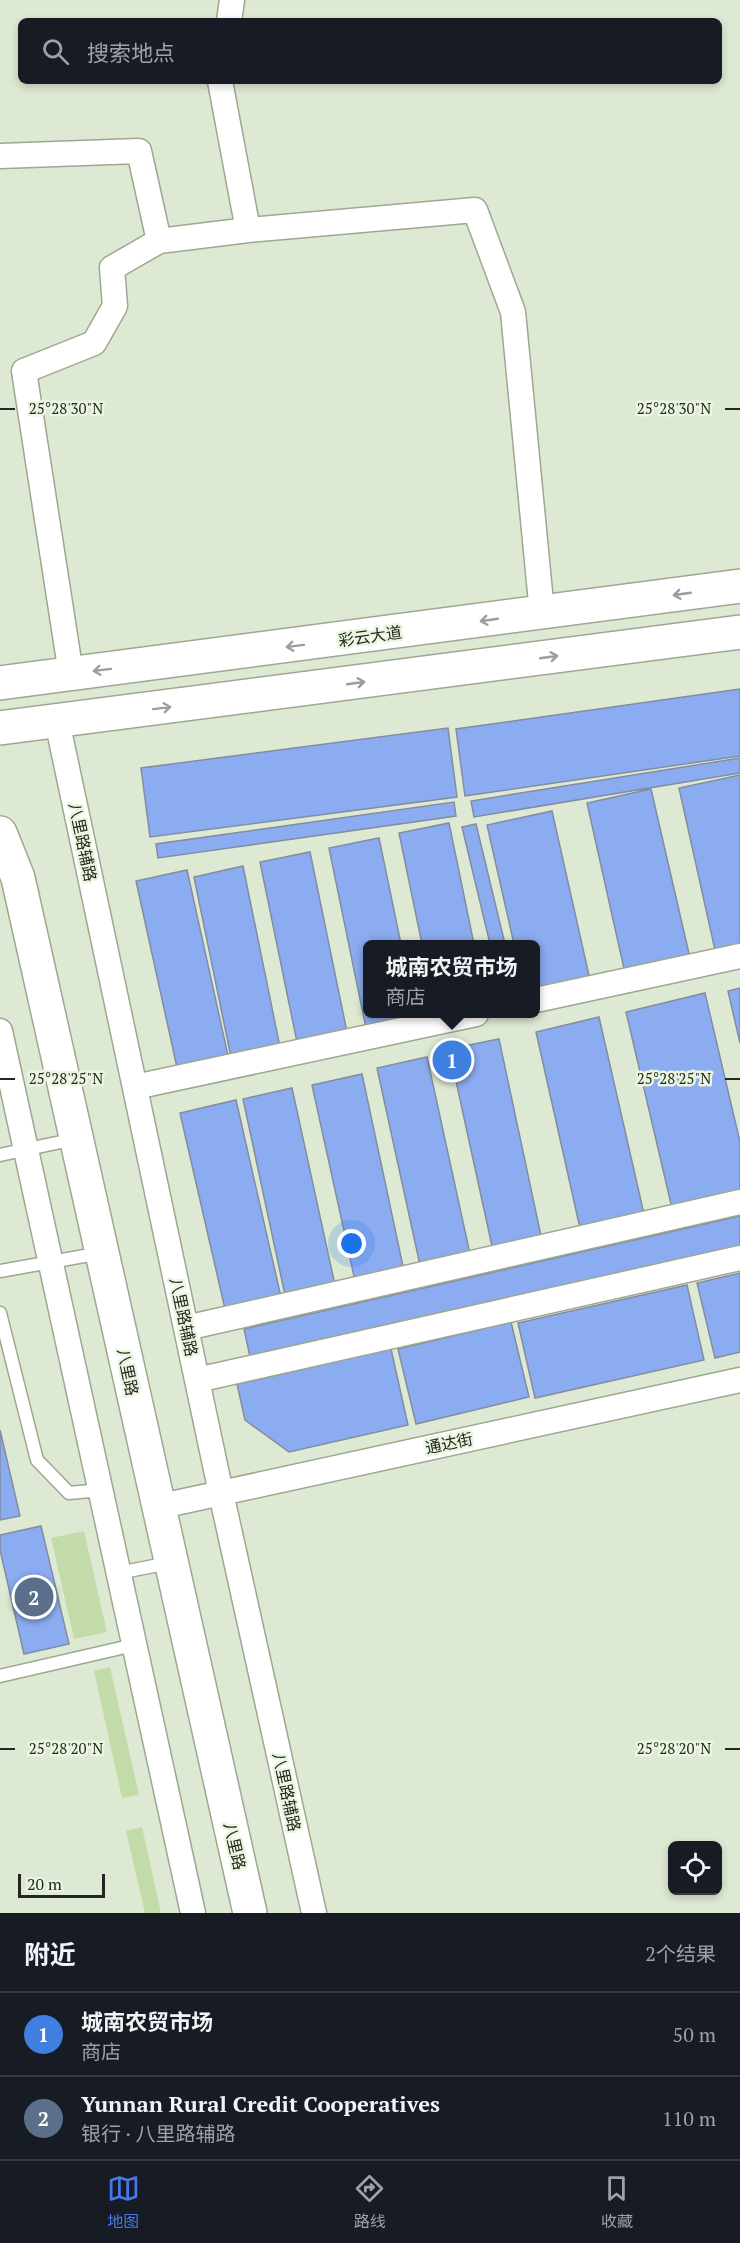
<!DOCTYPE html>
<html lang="zh">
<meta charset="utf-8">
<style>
:root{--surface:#171b24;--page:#242831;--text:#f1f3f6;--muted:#9ea1a6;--line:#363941;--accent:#4877e9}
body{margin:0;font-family:"PT Serif","Noto Sans SC",serif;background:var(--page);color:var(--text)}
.controls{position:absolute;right:18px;bottom:18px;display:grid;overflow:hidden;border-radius:9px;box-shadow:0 3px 9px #0003}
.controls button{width:54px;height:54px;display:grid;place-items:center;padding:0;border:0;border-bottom:2px solid var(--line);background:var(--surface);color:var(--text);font:30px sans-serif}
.scale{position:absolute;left:18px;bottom:15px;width:87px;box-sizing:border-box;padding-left:6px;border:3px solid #23271f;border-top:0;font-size:16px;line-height:21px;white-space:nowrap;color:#23271f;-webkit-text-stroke:4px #ebf6e0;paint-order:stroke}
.you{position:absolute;left:352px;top:1244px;width:21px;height:21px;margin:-15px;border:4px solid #fff;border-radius:50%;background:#1a73e8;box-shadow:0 0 0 9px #1a73e833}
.badge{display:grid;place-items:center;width:39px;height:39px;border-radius:50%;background:var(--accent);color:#fff;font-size:20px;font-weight:700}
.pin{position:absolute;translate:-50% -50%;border:3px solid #fff;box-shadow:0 2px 6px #0006}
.popup{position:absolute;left:363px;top:940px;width:177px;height:78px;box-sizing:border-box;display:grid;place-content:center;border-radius:9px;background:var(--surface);filter:drop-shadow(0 2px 4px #0005);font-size:20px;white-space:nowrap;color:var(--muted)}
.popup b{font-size:22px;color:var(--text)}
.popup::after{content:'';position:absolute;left:50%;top:100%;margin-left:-12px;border:12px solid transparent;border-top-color:var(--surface)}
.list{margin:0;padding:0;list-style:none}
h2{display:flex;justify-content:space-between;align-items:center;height:78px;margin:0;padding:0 24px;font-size:26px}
h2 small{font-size:20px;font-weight:400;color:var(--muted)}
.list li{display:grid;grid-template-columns:39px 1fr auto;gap:18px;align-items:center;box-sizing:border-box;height:84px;padding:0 24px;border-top:2px solid var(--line)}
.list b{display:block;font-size:22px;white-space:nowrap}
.list p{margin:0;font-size:20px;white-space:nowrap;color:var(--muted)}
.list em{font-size:20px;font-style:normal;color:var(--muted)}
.icon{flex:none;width:33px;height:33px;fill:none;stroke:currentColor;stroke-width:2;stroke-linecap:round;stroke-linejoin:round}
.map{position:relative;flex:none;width:740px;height:1913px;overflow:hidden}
.search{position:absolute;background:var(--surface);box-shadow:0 3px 9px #0003;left:18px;right:18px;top:18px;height:66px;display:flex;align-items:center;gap:15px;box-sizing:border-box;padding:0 21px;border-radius:9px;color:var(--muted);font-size:22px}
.sheet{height:246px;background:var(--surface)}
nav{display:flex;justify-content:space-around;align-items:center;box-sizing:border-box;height:84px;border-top:2px solid var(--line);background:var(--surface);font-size:16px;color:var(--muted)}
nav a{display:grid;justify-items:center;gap:3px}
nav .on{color:var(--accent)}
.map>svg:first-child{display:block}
.green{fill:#c3dba8}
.building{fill:#8bacf0;stroke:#838ca0;stroke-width:1.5}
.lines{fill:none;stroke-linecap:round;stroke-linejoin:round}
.lane-casing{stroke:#9da792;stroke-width:15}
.street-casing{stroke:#9da792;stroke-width:27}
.secondary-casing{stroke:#9da792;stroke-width:36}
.lane{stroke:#fff;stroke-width:12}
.street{stroke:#fff;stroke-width:24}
.secondary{stroke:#fff;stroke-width:33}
.oneway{stroke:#9c9e9a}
.ticks{fill:none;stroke:#23271f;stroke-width:2}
.labels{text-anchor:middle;stroke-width:5;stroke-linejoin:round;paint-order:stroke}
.street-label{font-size:16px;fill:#23271f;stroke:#ebf6e0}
.ticks-label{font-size:15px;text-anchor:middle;fill:#23271f;stroke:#ebf6e0;stroke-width:5;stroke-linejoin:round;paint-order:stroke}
</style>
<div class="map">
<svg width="740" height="1913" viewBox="0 0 740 1913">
<rect width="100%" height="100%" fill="#dee9d3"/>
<path class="green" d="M 84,1531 L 107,1632 L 74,1639 L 51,1538 Z
M 110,1667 L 139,1795 L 122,1798 L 94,1671 Z
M 142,1827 L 161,1913 L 145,1913 L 126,1831 Z"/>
<path class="building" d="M 740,689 L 740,756 L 465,796 L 456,729 Z
M 448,728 L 457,797 L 150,837 L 141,768 Z
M 740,758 L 740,773 L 474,817 L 471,801 Z
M 740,775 L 740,945 L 715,950 L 679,788 Z
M 651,789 L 690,958 L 625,973 L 587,803 Z
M 454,802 L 456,816 L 158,858 L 156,844 Z
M 552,811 L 590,980 L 536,992 L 536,944 L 514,944 L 487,825 Z
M 449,823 L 474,944 L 422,944 L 399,833 Z
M 476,824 L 505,944 L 490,944 L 462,827 Z
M 379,838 L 401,944 L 368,944 L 368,1014 L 415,1014 L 417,1023 L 367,1033 L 329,848 Z
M 310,852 L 348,1037 L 298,1047 L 260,862 Z
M 243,866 L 281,1052 L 232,1062 L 194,877 Z
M 187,870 L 229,1060 L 178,1072 L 136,881 Z
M 740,988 L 740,1043 L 728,991 Z
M 705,993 L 740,1142 L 740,1192 L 672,1208 L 626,1012 Z
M 599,1017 L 644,1214 L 580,1228 L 536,1032 Z
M 499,1039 L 541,1236 L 492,1246 L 449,1049 Z
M 427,1057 L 470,1254 L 420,1265 L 377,1068 Z
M 362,1074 L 404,1271 L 355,1281 L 312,1085 Z
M 292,1088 L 335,1285 L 285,1295 L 243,1099 Z
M 236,1100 L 281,1297 L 225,1309 L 180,1113 Z
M 740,1216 L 740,1255 L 252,1366 L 244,1329 Z
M 740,1273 L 740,1352 L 715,1358 L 697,1283 Z
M 687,1285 L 704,1360 L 535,1398 L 518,1323 Z
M 511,1322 L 529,1397 L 416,1424 L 398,1349 Z
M 391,1349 L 408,1425 L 289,1452 L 245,1420 L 237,1384 Z
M 0,1430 L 20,1516 L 0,1520 Z
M 41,1526 L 69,1644 L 24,1654 L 0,1550 L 0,1535 Z"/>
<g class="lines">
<g class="lane-casing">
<path id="lane" d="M 0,1155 L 75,1139
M 0,1271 L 101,1253
M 0,1313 L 37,1460 L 69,1493 L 101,1490
M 118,1573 L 169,1563
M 0,1676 L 134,1645"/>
</g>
<g class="street-casing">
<path id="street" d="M 229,21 L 232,0
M 220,81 L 248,230
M 0,156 L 139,151 L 159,241
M 71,674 L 24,371 L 94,343 L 115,306 L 112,268 L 159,241 L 248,230 L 475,210 L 513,312 L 542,613
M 57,721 L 221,1493 L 314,1913
M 536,1000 L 740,956
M 0,1031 L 193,1913
M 135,1087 L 476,1014
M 186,1328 L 740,1202
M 197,1380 L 740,1258
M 157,1507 L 740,1380"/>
</g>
<g class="secondary-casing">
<path id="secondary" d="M 0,683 L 740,586
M 0,728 L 740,632
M 0,833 L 18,878 L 250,1913"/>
</g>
<use href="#lane" class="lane"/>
<use href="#street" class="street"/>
<use href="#secondary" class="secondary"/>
</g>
<defs><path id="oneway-shaft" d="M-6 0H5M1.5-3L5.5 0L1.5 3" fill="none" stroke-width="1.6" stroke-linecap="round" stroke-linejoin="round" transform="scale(1.5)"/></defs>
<g class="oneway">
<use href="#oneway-shaft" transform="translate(682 594) rotate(172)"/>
<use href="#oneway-shaft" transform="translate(489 620) rotate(172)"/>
<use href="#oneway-shaft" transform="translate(295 646) rotate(173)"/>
<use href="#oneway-shaft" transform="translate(549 657) rotate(-8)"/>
<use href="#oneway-shaft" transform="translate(102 670) rotate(173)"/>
<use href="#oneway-shaft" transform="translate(356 683) rotate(-8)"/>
<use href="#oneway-shaft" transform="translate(162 708) rotate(-7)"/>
</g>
<path class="ticks" d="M 0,409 L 15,409M 725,409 L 740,409M 0,1079 L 15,1079M 725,1079 L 740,1079M 0,1749 L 15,1749M 725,1749 L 740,1749"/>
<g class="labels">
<g class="street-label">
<text transform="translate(370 636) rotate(-8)" y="6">彩云大道</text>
<text transform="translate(83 842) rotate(78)" y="6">八里路辅路</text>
<text transform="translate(184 1317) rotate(78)" y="6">八里路辅路</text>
<text transform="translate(128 1372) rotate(78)" y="6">八里路</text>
<text transform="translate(449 1443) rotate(-12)" y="6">通达街</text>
<text transform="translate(287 1792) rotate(78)" y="6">八里路辅路</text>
<text transform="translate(235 1846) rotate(77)" y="6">八里路</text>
</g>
</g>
<g class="ticks-label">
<text x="66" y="414">25°28'30"N</text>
<text x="674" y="414">25°28'30"N</text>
<text x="66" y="1084">25°28'25"N</text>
<text x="674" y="1084">25°28'25"N</text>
<text x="66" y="1754">25°28'20"N</text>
<text x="674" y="1754">25°28'20"N</text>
</g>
</svg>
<div class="controls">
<button><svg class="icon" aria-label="locate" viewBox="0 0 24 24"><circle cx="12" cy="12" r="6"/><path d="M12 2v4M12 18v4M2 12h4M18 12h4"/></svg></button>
</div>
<div class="scale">20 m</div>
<div class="you"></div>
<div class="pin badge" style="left:452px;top:1060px;background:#3f7fe0">1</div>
<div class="popup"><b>城南农贸市场</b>商店</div>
<div class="pin badge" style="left:34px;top:1597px;background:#5c6f8a">2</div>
<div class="search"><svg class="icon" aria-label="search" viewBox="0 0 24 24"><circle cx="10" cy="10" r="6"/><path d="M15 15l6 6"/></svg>搜索地点</div>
</div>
<section class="sheet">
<h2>附近<small>2个结果</small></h2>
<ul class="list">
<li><span class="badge" style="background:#3f7fe0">1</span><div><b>城南农贸市场</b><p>商店</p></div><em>50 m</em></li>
<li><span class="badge" style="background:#5c6f8a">2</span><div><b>Yunnan Rural Credit Cooperatives</b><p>银行 · 八里路辅路</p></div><em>110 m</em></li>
</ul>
</section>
<nav>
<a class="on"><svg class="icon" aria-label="map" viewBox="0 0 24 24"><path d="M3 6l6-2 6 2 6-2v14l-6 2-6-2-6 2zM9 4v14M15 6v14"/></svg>地图</a>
<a><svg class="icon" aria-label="directions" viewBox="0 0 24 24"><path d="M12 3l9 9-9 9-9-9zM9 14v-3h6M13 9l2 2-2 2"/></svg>路线</a>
<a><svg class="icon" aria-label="saved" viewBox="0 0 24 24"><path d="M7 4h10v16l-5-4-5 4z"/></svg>收藏</a>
</nav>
